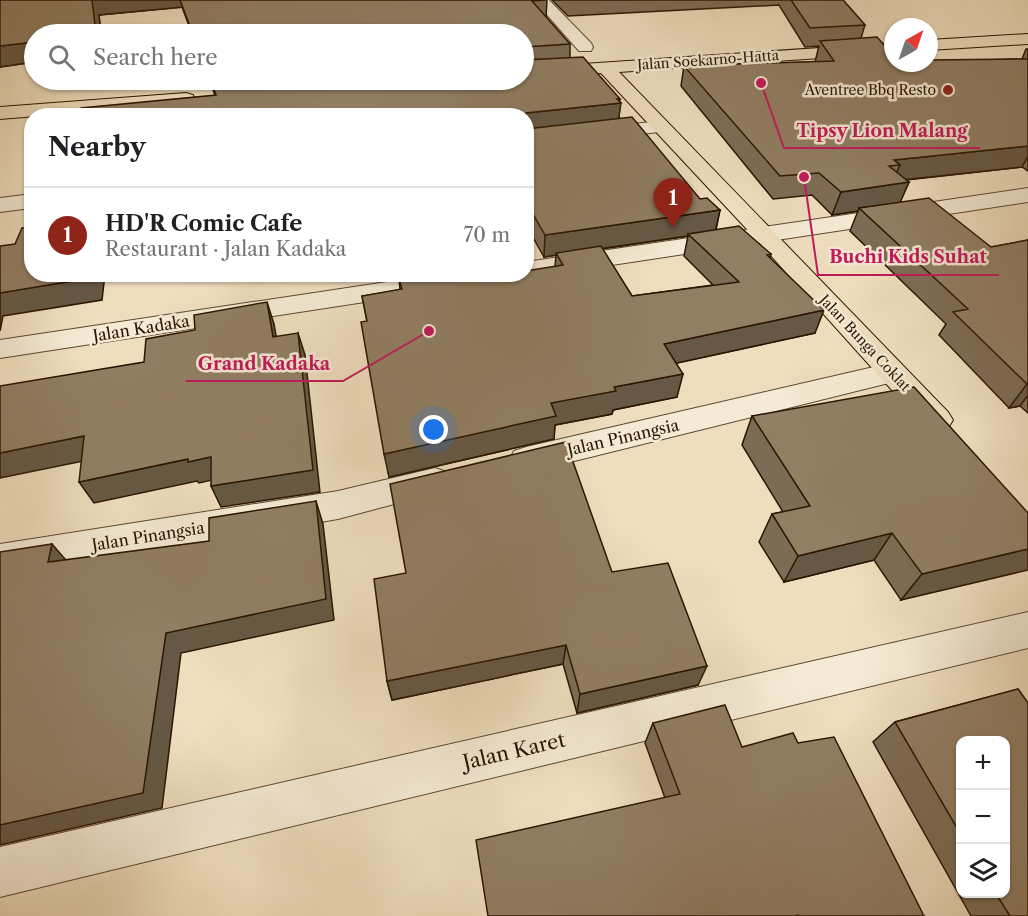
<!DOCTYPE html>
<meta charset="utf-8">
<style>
:root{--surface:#fff;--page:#f2f2f2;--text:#202124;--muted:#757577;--line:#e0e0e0;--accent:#8f2418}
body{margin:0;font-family:"Libre Caslon Text",serif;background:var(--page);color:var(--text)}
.controls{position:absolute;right:18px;bottom:18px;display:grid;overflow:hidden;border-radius:12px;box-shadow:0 2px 4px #0004}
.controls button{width:54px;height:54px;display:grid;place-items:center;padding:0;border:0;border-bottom:2px solid var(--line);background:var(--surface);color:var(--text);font:30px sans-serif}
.compass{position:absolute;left:884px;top:18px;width:54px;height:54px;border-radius:50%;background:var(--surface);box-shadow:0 2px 4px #0004;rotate:40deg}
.you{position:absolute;left:434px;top:430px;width:21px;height:21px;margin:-15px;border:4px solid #fff;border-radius:50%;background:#1a73e8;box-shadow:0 0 0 9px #1a73e833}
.badge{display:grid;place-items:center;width:39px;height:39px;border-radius:50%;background:var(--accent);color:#fff;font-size:20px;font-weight:700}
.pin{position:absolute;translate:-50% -50px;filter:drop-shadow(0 2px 3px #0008)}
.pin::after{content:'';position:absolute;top:32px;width:21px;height:18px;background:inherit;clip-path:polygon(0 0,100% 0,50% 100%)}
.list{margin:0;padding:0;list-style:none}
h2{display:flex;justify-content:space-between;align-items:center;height:78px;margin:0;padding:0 24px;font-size:26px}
h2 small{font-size:20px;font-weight:400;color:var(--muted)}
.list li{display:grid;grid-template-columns:39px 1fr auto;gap:18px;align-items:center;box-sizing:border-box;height:96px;padding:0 24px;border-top:2px solid var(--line)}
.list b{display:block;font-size:22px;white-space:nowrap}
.list p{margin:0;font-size:20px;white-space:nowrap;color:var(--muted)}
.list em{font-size:20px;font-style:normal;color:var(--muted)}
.icon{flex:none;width:33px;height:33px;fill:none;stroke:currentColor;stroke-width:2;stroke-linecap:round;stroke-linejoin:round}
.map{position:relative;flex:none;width:1028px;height:916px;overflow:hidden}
.search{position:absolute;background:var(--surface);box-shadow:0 2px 4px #0004;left:24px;top:24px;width:510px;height:66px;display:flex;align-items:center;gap:15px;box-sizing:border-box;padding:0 21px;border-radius:33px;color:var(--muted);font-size:22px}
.panel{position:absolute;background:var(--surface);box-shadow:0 2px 4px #0004;left:24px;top:108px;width:510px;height:174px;border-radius:24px}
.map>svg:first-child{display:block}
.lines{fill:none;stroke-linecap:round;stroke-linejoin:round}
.minor-casing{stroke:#5c4730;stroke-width:2}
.tertiary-casing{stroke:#5c4730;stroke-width:2}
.primary-casing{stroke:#2b1500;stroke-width:2}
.minor{fill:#f5ead5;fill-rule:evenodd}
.tertiary{fill:#f5ead5;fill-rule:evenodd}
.primary{fill:#efdebe;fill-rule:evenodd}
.wall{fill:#7d6c55;stroke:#2b1500;stroke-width:1.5;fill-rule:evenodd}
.shaded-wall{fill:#665845;stroke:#2b1500;stroke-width:1.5}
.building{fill:#917e63;stroke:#2b1500;stroke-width:1.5}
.poi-dot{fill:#8f2418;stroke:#f5ead5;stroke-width:2}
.labels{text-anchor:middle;stroke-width:5;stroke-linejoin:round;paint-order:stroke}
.far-street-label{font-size:14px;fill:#2b1500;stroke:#f5ead5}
.far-poi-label{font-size:14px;fill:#2b1500;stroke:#f5ead5;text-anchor:end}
.street-label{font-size:16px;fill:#2b1500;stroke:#f5ead5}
.near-street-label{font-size:20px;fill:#2b1500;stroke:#f5ead5}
.leader{fill:none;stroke:#c2185b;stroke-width:2}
.callout-dot{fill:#c2185b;stroke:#f5ead5;stroke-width:2}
.callout-label{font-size:18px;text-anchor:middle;font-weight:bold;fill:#c2185b;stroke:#f5ead5;stroke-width:5;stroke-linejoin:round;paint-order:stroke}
</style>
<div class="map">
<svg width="1028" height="916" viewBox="0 0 1028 916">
<rect width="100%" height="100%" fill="#efdebe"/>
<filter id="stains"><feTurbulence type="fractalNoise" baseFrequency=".00333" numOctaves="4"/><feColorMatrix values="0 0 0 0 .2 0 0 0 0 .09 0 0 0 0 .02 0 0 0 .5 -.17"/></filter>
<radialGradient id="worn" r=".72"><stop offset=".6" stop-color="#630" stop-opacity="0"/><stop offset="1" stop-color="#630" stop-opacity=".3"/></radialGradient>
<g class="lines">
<g class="minor-casing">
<path id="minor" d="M 660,121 L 667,123 L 670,127 L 667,131 L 526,148 L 526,136 Z
M 1028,188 L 1028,202 L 526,278 L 516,274 L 526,274 L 526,262 Z
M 32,194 L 32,208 L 0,212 L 0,198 Z
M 440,274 L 508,274 L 504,279 L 495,282 L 0,358 L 0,340 Z
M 891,363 L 901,366 L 906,373 L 901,380 L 526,473 L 514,469 L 509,460 L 514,451 L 526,447 Z
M 435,468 L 447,472 L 452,481 L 447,490 L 338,519 L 0,576 L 0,544 L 338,491 Z
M 1028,612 L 1028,648 L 0,897 L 0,847 Z"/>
</g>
<g class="tertiary-casing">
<path id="tertiary" d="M 534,0 L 549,0 L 591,43 L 593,47 L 591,51 L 579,51 Z"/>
</g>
<g class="primary-casing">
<path id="primary" d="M 1028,34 L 1028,44 L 929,50 L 929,40 Z
M 893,43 L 893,53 L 619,72 L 948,412 L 953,420 L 948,428 L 937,431 L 926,428 L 756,239 L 601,73 L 524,78 L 524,68 Z
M 186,93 L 193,95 L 195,99 L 193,103 L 0,119 L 0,107 Z"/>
</g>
<use href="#minor" class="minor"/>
<use href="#tertiary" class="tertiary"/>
<use href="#primary" class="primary"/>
</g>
<path class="wall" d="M 0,0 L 547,0 L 546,17 L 570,44 L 570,58 L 620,99 L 619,119 L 700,199 L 720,210 L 716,230 L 771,254 L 770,258 L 815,333 L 676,363 L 677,397 L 613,410 L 612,414 L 555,425 L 554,439 L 389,477 L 367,321 L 362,296 L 400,290 L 399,278 L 396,278 L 395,274 L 468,274 L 470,279 L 477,280 L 555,267 L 556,255 L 544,257 L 526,225 L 526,116 L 215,95 L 209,80 L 524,80 L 524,34 L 192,34 L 182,7 L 99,15 L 101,34 L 34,34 L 34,62 L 0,67 ZM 688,236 L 684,256 L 713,285 L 632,296 L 602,249 Z
M 552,0 L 843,0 L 865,25 L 861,38 L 893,63 L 1022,59 L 1026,49 L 1028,49 L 1028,171 L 1022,167 L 906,180 L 909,182 L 900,202 L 991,247 L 1028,240 L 1028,413 L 1020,406 L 1009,408 L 939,335 L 946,324 L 850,231 L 858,211 L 832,215 L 812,195 L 773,199 L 681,86 L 684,66 L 815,62 L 819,46 L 805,47 L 779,5 L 568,16 Z
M 752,416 L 1028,513 L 901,600 L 874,560 L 784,582 L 759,542 L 772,514 L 783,512 L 742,445 Z
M 612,572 L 698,685 L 577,713 L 563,664 L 392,700 L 387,681 Z
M 1018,689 L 1028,703 L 1028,916 L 971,916 L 873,742 L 895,722 ZM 960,741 L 1005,741 L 1005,894 L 960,894 Z
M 653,723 L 742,747 L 798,743 L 924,916 L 488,916 L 665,798 L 645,743 Z"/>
<path class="shaded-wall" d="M 92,0 L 182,0 L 184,7 L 99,15 L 101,34 L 88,34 Z
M 34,42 L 34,62 L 0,67 L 0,46 Z
M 621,103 L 618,123 L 526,134 L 526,116 L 524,115 L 526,113 Z
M 1028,146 L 1028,156 L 1022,167 L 893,181 L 900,165 L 894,160 Z
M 909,182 L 899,205 L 859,208 L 858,211 L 832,215 L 841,192 Z
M 720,210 L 715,232 L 688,234 L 688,236 L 557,255 L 556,253 L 556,255 L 544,257 L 545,235 Z
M 91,274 L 105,274 L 102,300 L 3,316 L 0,331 L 0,293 Z
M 267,302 L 274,324 L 280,359 L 273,337 Z
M 824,310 L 815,333 L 659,367 L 664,344 Z
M 298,333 L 305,355 L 320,492 L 221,507 L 211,486 Z
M 683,374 L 677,397 L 613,410 L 612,414 L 555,425 L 554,439 L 389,477 L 384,454 L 551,403 L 614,387 Z
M 1027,384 L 1028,384 L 1028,395 L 1020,406 L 1009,408 Z
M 84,436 L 98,458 L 0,478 L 0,453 Z
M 211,457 L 221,478 L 199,483 L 197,481 L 94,503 L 79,482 L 188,459 Z
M 316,501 L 323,524 L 334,620 L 181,653 L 162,808 L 0,845 L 0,825 L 166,633 Z
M 892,533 L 874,560 L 784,582 L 798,556 Z
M 52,544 L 71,566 L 48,562 Z
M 1028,549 L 1028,570 L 901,600 L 922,574 Z
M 566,645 L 563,664 L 392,700 L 387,681 Z
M 707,666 L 698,685 L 577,713 L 580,694 Z"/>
<path class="building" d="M 0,0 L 92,0 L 96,33 L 88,34 L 34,34 L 34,42 L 0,46 Z
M 180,0 L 545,0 L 532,1 L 570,44 L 524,47 L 524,34 L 193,34 Z
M 791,0 L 843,0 L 865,25 L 810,28 Z
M 877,37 L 893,55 L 893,63 L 929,63 L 929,60 L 1028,59 L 1028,146 L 894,160 L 900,165 L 889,166 L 909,182 L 841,192 L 819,173 L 780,176 L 684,66 L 734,62 L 736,64 L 834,61 L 820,41 Z
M 583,57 L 620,99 L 617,99 L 621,103 L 526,113 L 524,116 L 79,116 L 81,108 L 216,95 L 212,84 L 279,80 L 524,80 L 524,60 Z
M 632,117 L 700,199 L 707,198 L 720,210 L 545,235 L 526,202 L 526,129 Z
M 929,198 L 991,247 L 1028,240 L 1028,384 L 1027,384 L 953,312 L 968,309 L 859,208 Z
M 739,226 L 771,254 L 767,255 L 824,310 L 664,344 L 683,374 L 614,387 L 616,391 L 551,403 L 556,416 L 384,454 L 361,322 L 367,321 L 362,296 L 402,289 L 398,276 L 405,274 L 468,274 L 470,279 L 477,280 L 508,274 L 526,274 L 526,271 L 563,265 L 556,253 L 601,246 L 632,296 L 739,282 L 688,234 Z
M 32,227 L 32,274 L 91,274 L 91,278 L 0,293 L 0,246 L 15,244 L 22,228 Z
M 267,302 L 273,337 L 298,333 L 313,470 L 211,486 L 211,457 L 188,462 L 188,459 L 79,482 L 84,436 L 0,453 L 0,386 L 144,362 L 146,339 L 195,330 L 194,315 Z
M 914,387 L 1028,513 L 1028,549 L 922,574 L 892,533 L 798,556 L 772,514 L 810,506 L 752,416 Z
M 566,442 L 612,572 L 668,563 L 707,666 L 580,694 L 566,645 L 387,681 L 374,579 L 406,573 L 390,484 Z
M 316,501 L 326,599 L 166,633 L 143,793 L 0,825 L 0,552 L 52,544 L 48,562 L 209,541 L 209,518 Z
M 1018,689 L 1028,703 L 1028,916 L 1010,916 L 996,894 L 1005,894 L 1005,741 L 960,741 L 960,833 L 895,722 Z
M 725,705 L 742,747 L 793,733 L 798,743 L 834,737 L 924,916 L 799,916 L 798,915 L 795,916 L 488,916 L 476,840 L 680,794 L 653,723 Z"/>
<circle class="poi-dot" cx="948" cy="90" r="6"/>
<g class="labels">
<g class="far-street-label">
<text transform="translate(708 60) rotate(-4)" y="5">Jalan Soekarno-Hatta</text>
<text transform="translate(865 343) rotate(47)" y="5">Jalan Bunga Coklat</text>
</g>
<g class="far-poi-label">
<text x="936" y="95">Aventree Bbq Resto</text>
</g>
<g class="street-label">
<text transform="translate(141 328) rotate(-9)" y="6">Jalan Kadaka</text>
<text transform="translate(623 437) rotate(-13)" y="6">Jalan Pinangsia</text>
<text transform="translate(148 536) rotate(-9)" y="6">Jalan Pinangsia</text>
</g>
<g class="near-street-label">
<text transform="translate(514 751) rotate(-13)" y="7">Jalan Karet</text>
</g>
</g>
<path class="leader" d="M761 83L784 148H980M804 177L818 275H999M429 331L343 381H186"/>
<g class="callout-dot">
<circle cx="761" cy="83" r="6"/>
<circle cx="804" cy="177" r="6"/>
<circle cx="429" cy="331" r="6"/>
</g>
<g class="callout-label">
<text x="882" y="137">Tipsy Lion Malang</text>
<text x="908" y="263">Buchi Kids Suhat</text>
<text x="264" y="370">Grand Kadaka</text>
</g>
<rect width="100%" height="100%" filter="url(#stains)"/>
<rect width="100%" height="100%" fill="url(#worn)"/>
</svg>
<div class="controls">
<button>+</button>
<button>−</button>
<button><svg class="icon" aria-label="layers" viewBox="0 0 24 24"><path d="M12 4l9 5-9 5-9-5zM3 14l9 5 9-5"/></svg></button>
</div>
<svg class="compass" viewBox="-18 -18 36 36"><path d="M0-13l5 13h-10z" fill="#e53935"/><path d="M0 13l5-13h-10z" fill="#757577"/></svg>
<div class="you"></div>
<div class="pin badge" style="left:673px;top:228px">1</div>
<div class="search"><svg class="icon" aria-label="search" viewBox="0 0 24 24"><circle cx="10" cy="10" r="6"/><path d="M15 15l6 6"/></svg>Search here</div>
<section class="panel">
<h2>Nearby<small></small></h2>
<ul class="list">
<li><span class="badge">1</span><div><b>HD'R Comic Cafe</b><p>Restaurant · Jalan Kadaka</p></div><em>70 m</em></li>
</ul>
</section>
</div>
